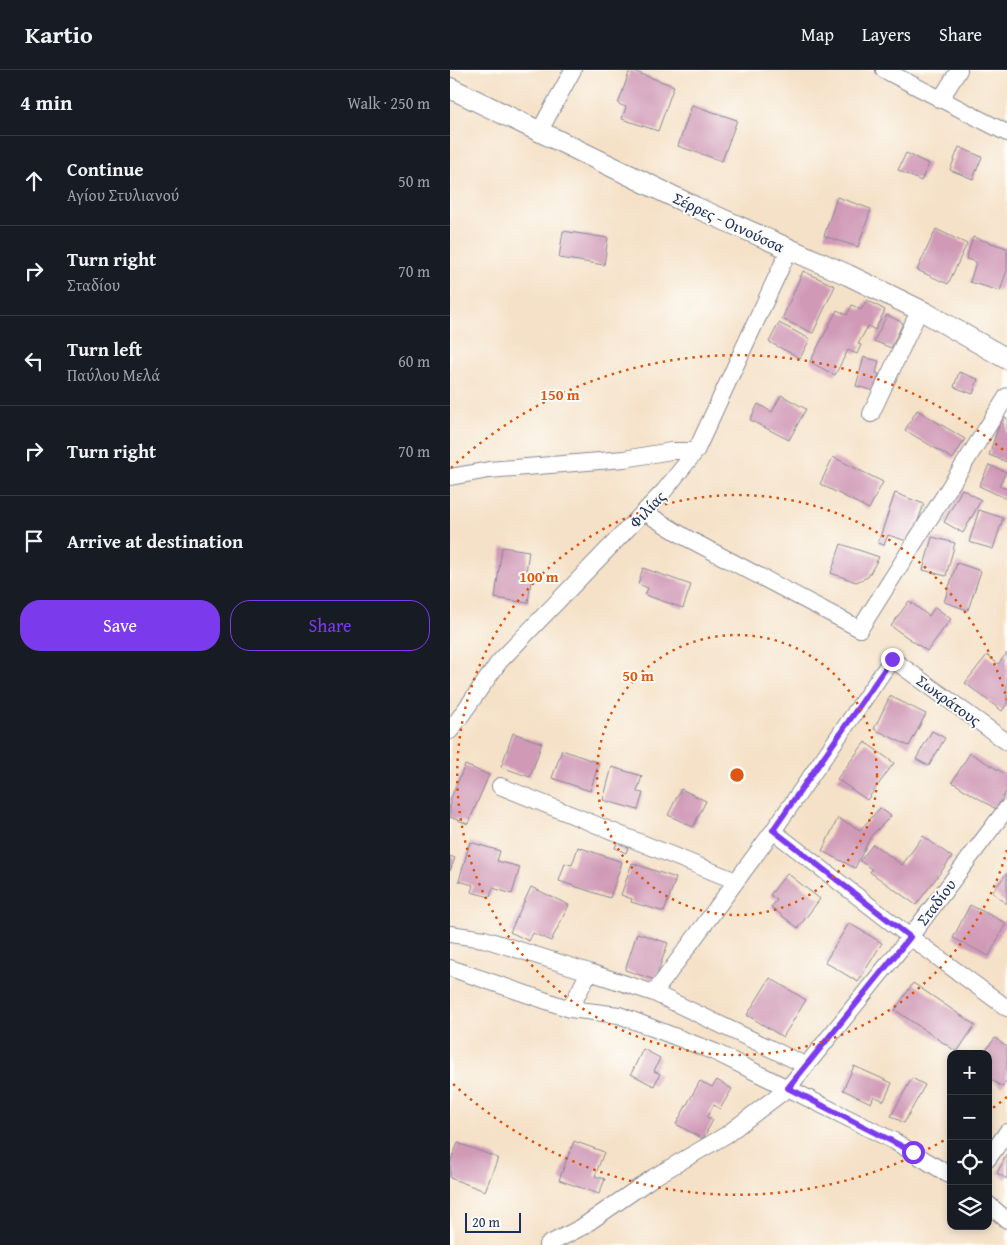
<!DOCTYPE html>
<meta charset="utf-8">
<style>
:root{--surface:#171b24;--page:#242831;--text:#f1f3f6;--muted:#9ea1a6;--line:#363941;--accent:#7c3aed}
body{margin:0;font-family:"Gentium Book Plus",serif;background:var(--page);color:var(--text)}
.controls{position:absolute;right:15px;bottom:15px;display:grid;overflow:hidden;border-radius:10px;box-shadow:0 2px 8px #0003}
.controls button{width:45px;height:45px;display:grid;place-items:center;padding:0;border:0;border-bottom:1px solid var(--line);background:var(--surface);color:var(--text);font:25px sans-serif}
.scale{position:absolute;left:15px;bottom:12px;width:56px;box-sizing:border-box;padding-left:5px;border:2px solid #1b2f5e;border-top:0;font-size:14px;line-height:18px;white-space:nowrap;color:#1b2f5e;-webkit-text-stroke:4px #fdfcf7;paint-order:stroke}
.stop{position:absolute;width:15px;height:15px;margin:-11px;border:4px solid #7c3aed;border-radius:50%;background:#fff}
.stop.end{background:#7c3aed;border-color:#fff;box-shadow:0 1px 5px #0008}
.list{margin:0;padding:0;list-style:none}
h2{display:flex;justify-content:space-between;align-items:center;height:65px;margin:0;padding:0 20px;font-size:21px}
h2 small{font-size:16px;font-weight:400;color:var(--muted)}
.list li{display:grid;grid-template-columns:32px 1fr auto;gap:15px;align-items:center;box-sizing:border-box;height:90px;padding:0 20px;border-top:1px solid var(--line)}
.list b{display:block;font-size:19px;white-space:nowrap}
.list p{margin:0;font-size:16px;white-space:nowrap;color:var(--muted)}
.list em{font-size:16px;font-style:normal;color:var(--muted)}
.actions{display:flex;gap:10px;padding:15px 20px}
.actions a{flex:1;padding:11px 0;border:1px solid var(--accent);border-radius:20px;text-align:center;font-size:18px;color:var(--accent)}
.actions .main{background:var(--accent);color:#fff}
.icon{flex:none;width:28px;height:28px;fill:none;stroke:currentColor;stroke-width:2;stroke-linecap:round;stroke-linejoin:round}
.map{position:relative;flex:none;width:557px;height:1175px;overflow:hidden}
header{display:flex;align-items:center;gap:30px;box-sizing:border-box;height:70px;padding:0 25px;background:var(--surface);border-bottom:1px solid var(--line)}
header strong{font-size:24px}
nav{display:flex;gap:28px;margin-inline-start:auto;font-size:18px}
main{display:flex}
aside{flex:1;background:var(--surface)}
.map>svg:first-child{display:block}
.building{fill:#d09ab7}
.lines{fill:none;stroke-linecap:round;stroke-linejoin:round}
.minor-casing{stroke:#888892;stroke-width:18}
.tertiary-casing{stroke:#888892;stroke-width:22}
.minor{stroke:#fff;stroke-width:16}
.tertiary{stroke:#fff;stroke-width:20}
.route{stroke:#7c3aed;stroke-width:6}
.ring{fill:none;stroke:#de5710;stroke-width:2.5;stroke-dasharray:2.5 5}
.labels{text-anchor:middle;stroke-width:4;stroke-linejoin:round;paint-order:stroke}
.street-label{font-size:16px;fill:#1b2f5e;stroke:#fdfcf7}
.centre{fill:#de5710;stroke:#fdfcf7;stroke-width:2.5}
.ring-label{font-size:15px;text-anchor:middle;font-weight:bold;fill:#de5710;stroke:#fdfcf7;stroke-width:4;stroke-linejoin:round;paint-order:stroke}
</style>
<header>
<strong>Kartio</strong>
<nav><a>Map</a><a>Layers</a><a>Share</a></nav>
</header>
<main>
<aside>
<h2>4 min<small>Walk · 250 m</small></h2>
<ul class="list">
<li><svg class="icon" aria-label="ahead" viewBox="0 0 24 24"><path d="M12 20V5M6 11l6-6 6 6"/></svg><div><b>Continue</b><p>Αγίου Στυλιανού</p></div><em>50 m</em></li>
<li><svg class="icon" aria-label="right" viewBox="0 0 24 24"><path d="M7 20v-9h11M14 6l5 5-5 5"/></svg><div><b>Turn right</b><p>Σταδίου</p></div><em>70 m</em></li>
<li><svg class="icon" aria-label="left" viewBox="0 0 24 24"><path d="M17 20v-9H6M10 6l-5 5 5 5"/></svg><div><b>Turn left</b><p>Παύλου Μελά</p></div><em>60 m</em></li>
<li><svg class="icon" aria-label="right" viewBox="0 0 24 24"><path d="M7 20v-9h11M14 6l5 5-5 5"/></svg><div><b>Turn right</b></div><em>70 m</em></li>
<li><svg class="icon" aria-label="arrive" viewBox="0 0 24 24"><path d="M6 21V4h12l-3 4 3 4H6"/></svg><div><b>Arrive at destination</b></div></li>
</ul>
<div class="actions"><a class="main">Save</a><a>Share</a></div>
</aside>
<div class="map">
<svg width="557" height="1175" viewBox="0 0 557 1175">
<rect width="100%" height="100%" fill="#fdfcf7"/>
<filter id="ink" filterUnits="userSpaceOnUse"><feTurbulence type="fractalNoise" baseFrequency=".02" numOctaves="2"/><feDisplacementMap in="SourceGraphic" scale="10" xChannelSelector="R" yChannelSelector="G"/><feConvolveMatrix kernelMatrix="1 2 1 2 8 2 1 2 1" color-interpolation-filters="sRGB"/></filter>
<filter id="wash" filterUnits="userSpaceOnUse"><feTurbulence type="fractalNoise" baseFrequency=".0096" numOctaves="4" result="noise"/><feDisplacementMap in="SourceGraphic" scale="20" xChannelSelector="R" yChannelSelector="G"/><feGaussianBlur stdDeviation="1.12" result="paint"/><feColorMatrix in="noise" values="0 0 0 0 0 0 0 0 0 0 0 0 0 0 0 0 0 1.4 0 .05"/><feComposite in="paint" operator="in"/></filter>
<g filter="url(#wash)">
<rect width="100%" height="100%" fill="#f5e1c7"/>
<g id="blocks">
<path class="building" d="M 180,0 L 224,16 L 208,61 L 172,49 L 176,37 L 168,34 Z
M 242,35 L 287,50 L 272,91 L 228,76 Z
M 509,77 L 532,87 L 523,109 L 500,100 Z
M 456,83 L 479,94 L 471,111 L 448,100 Z
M 387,127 L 421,139 L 408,177 L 374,166 Z
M 486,159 L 517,174 L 498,214 L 467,200 Z
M 113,161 L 158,168 L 154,195 L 109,188 Z
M 523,167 L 557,178 L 557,200 L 550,221 L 520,212 L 526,192 L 516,189 Z
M 353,201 L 385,216 L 363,263 L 332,249 Z
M 417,230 L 435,240 L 425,260 L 418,256 L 408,274 L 411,275 L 407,284 L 398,280 L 385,305 L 360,292 L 387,240 L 397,245 L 402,235 L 411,240 Z
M 437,245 L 453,253 L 441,278 L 424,271 Z
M 329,253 L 360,269 L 350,288 L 319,272 Z
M 414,287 L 429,291 L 426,303 L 429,304 L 424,321 L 406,316 Z
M 509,302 L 528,309 L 523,324 L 504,317 Z
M 331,325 L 356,339 L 339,370 L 300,350 L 308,334 L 322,342 Z
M 467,340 L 515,369 L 503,389 L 455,360 Z
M 552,346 L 557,348 L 557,392 L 539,385 Z
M 383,387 L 433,412 L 419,439 L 370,414 Z
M 539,395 L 556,402 L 549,416 L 557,419 L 557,429 L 529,416 Z
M 512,419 L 531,430 L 513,463 L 494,452 Z
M 445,423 L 474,434 L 460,472 L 438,465 L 434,475 L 428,473 Z
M 529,440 L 553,448 L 543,479 L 519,472 Z
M 482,467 L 505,473 L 496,506 L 473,500 Z
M 391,474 L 429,487 L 418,507 L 406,512 L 381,503 Z
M 52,477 L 79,481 L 76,502 L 82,503 L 78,533 L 45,528 Z
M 507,493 L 531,501 L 518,540 L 494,532 Z
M 193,498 L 241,515 L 233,538 L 195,525 L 198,518 L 188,514 Z
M 459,531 L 479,546 L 485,537 L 501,549 L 477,581 L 441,556 Z
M 557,583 L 557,634 L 552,641 L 515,613 L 537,585 L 548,594 Z
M 440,626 L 476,644 L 459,676 L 424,659 Z
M 482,661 L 495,668 L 479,696 L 466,689 Z
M 63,663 L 92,673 L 80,707 L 51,697 Z
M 415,672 L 444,693 L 417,730 L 387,709 Z
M 112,680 L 149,693 L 140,721 L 102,708 Z
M 520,683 L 557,705 L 557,721 L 546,739 L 502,712 Z
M 15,695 L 39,705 L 18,754 L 0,747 L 0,730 Z
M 162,697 L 192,706 L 187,722 L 193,723 L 188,740 L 153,730 Z
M 231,719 L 256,731 L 243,757 L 218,745 Z
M 430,738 L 441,746 L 421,766 L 405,798 L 372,781 L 388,748 L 410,760 Z
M 473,766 L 502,787 L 466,835 L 420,802 L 422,799 L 410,791 L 423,774 L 452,795 Z
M 169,767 L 180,772 L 176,783 L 165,778 Z
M 20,772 L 50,781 L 47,791 L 70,797 L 62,824 L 43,818 L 40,827 L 21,822 L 23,815 L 9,811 Z
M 128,777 L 172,792 L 160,828 L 109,811 L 115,793 L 122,795 Z
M 0,786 L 5,788 L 0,801 Z
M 182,793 L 226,808 L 214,842 L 181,832 L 182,829 L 171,825 Z
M 337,803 L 370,829 L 348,858 L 321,837 L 327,830 L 320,825 Z
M 557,803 L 557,834 L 542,822 Z
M 81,817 L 119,835 L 101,871 L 83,863 L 79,871 L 60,862 Z
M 520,835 L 556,853 L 539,886 L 503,868 Z
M 399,853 L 432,873 L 408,912 L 375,892 Z
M 187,863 L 218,873 L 205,910 L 175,900 Z
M 320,908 L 356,930 L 333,967 L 297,945 Z
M 463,913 L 525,955 L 507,982 L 445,940 Z
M 545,968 L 557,977 L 557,1010 L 552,1017 L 538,1007 L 538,984 L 533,984 Z
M 193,979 L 210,988 L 204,1001 L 210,1004 L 204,1016 L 181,1004 Z
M 404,996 L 442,1013 L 434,1031 L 424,1026 L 421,1033 L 393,1020 Z
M 462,1008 L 475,1015 L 454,1053 L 441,1046 Z
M 267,1010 L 282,1019 L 270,1039 L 264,1035 L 257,1047 L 263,1050 L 253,1069 L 226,1054 L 250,1011 L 262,1017 Z
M 124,1071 L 154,1082 L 145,1106 L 155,1109 L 149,1124 L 109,1110 Z
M 8,1073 L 48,1088 L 35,1121 L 0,1108 L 0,1093 Z
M 557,1084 L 557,1109 L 547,1103 Z"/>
</g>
</g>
<g filter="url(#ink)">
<use href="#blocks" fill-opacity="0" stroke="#888892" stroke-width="1"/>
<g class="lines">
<g class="minor-casing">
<path id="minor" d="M 434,0 L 557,63
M 490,30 L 509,0
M 89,62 L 123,0
M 421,344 L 469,241
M 0,407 L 39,400 L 174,389 L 221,381 L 246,381
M 194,442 L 235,467 L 410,559 L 557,326
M 0,661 L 49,592 L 214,421 L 246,381 L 339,180
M 50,716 L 286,811
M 323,761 L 460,867 L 557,938
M 0,864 L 34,869 L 139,902
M 0,898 L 120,939 L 169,945 L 265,982 L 444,1071 L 501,1106
M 204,923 L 323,761 L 442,589 L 557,672
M 120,939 L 139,902 L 204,923 L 355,995
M 538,1089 L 557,1062
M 538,1134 L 557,1150
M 97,1175 L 132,1157 L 204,1107 L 276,1065 L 338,1018 L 460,867 L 557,738"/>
</g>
<g class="tertiary-casing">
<path id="tertiary" d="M 0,18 L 245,137 L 398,205 L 476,243 L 557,289"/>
</g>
<use href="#minor" class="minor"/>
<use href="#tertiary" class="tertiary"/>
</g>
</g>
<g class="lines" filter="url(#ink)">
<path class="route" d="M 442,589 L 323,760 L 460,867 L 338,1018 L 463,1082"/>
</g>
<g class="ring">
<circle cx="287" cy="705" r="140"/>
<path d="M557 780A280 280 0 1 1 557 630"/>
<path d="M557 1027A420 420 0 0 1 540 1040M500 1067A420 420 0 0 1 1 1012M1 398A420 420 0 0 1 557 383"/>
</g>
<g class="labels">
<g class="street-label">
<text transform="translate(279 152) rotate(25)" y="6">Σέρρες - Οινούσσα</text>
<text transform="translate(197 439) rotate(-46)" y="6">Φιλίας</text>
<text transform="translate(499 630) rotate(36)" y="6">Σωκράτους</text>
<text transform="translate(486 832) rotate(-53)" y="6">Σταδίου</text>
</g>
</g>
<circle cx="287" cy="705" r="8" class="centre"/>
<g class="ring-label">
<text x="110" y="330">150 m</text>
<text x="89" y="512">100 m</text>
<text x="188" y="611">50 m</text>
</g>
</svg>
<div class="controls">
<button>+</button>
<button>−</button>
<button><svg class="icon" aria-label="locate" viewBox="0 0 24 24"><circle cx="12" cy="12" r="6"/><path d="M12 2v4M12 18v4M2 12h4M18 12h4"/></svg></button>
<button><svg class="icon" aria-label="layers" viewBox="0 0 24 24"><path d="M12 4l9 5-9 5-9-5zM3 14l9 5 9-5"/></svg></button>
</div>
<div class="scale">20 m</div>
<div class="stop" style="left:463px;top:1082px"></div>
<div class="stop end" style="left:442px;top:589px"></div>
</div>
</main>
